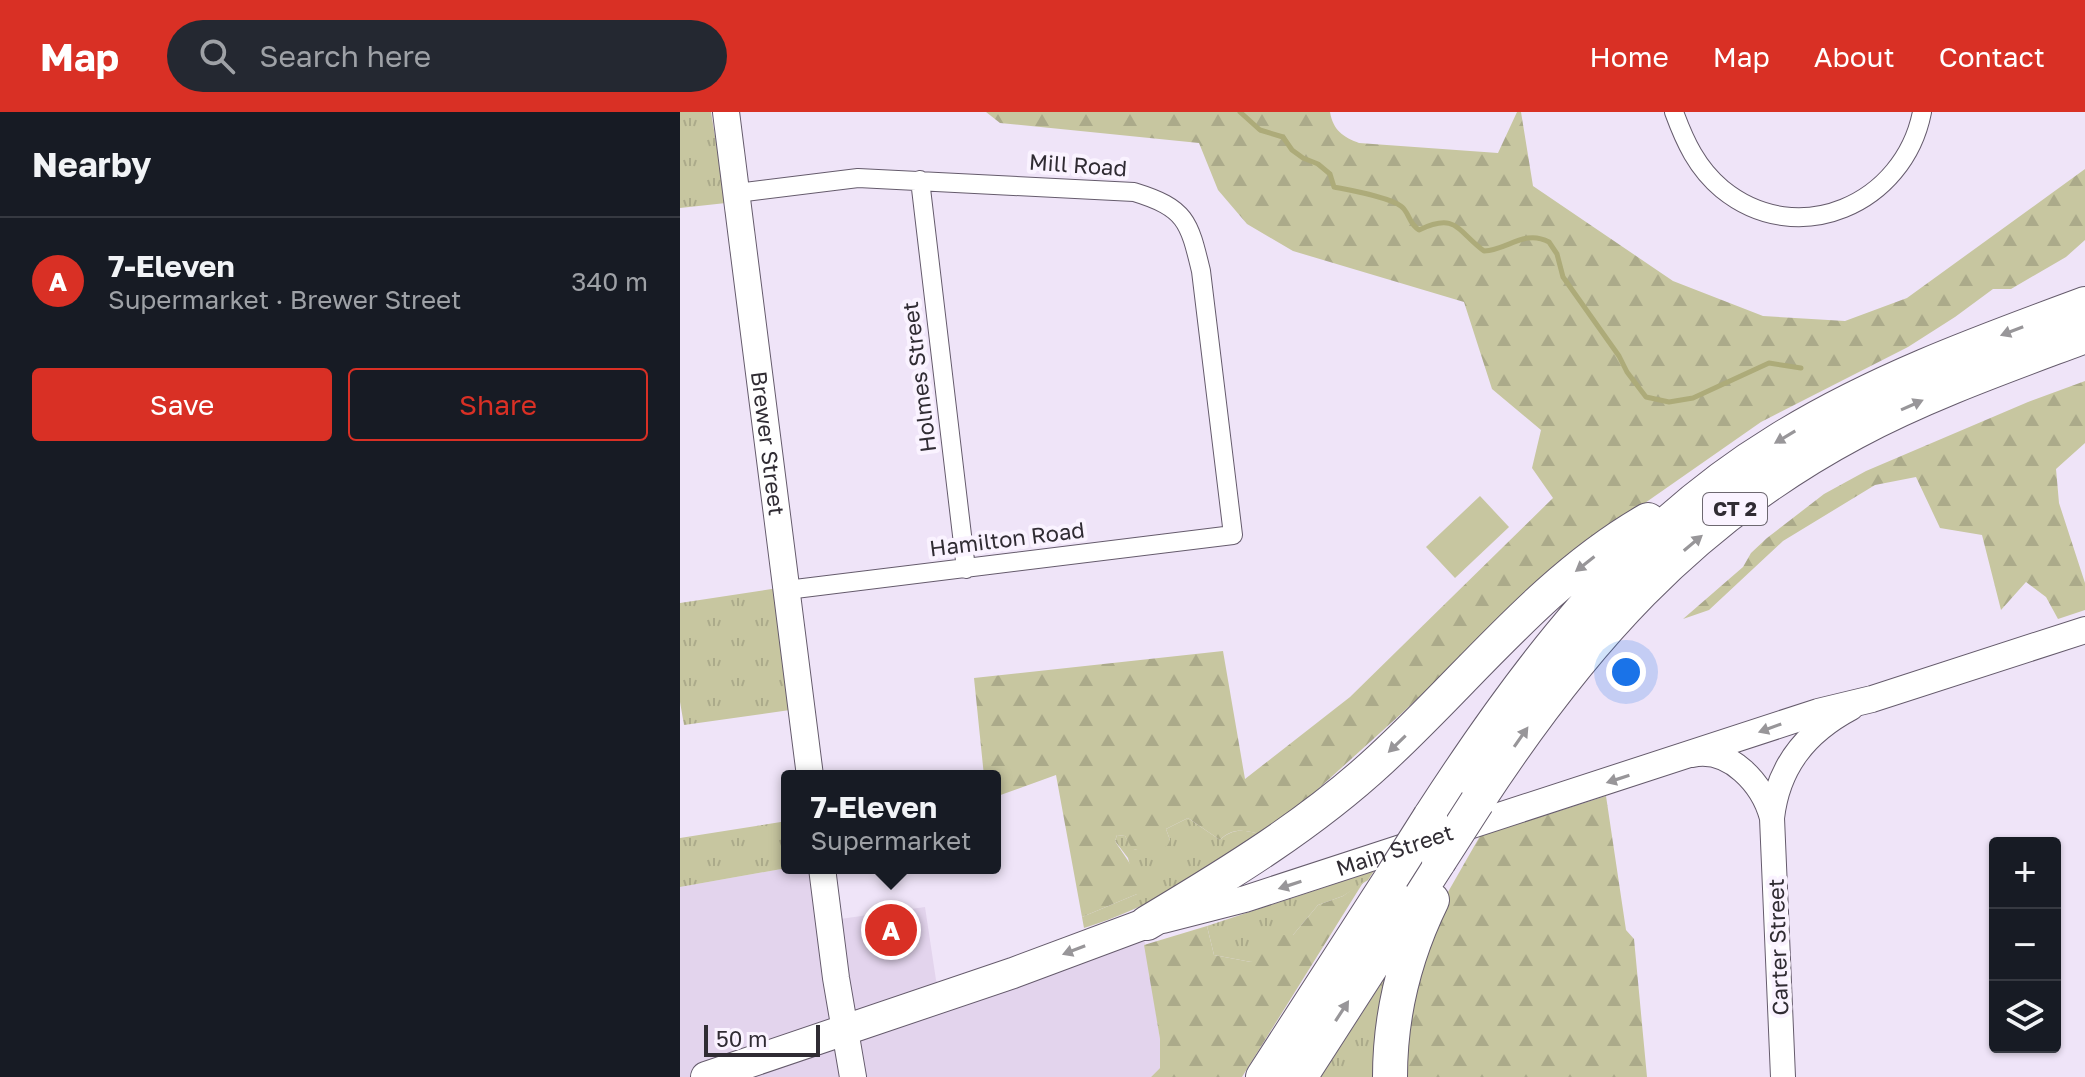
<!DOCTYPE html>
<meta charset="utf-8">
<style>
:root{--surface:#171b24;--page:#242831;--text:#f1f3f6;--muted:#9ea1a6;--line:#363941;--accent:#d93025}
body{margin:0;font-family:"Golos Text",sans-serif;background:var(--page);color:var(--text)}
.controls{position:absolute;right:24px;bottom:24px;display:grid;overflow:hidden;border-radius:8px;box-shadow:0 2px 6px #0004}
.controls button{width:72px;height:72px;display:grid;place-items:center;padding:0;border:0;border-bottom:2px solid var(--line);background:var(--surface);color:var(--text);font:40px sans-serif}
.scale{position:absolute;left:24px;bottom:20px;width:116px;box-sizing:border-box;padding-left:8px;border:4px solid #302c33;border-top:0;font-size:22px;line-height:28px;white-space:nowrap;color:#302c33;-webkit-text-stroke:6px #faf3ff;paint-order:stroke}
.you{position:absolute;left:946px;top:560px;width:28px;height:28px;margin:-20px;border:6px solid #fff;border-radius:50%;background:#1a73e8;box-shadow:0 0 0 12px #1a73e833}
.badge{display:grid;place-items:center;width:52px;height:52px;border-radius:50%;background:var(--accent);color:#fff;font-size:26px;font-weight:700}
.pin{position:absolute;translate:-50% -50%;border:4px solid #fff;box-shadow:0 2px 8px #0006}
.popup{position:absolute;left:101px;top:658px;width:220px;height:104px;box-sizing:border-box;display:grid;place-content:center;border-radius:8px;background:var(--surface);filter:drop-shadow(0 2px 6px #0005);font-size:26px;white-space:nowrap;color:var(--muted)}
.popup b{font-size:30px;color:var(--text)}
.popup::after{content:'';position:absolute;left:50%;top:100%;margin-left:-16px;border:16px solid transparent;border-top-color:var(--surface)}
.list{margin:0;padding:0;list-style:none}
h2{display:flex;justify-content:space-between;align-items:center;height:104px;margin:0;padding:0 32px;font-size:34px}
h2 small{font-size:26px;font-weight:400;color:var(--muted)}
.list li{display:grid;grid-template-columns:52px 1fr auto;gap:24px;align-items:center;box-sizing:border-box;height:128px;padding:0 32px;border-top:2px solid var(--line)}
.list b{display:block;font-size:30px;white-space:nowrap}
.list p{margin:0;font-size:26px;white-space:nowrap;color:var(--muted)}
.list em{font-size:26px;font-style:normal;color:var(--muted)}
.actions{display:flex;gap:16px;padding:24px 32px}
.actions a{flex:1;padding:18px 0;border:2px solid var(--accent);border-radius:8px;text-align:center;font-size:28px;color:var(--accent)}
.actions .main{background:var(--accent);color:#fff}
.icon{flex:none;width:44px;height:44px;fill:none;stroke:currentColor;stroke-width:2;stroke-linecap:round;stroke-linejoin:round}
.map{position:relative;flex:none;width:1405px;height:965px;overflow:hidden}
header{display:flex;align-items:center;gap:48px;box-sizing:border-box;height:112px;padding:0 40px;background:var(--accent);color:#fff}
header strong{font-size:38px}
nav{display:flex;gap:44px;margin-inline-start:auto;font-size:28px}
.search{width:560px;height:72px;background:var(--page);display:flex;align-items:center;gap:20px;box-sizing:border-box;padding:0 28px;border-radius:44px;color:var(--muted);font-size:30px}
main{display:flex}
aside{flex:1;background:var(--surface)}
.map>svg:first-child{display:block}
.built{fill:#e3d4ed}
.grass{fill:url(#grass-tufts)}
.forest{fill:url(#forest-firs)}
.pitch{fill:#c7c6a0}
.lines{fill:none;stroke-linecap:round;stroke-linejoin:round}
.stream{stroke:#adab79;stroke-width:5}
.minor-casing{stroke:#655b6c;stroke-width:20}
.tertiary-casing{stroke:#655b6c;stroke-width:26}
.secondary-casing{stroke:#655b6c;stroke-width:28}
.primary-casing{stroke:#655b6c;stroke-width:32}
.motorway-casing{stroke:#655b6c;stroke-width:36}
.minor{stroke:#fff;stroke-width:18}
.tertiary{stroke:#fff;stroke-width:24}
.secondary{stroke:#fff;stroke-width:26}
.primary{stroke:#fff;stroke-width:30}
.motorway{stroke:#fff;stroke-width:34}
.motorway-bridge-casing{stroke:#655b6c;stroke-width:36;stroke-linecap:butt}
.motorway-bridge{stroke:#fff;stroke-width:34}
.oneway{fill:#989699}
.labels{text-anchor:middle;stroke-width:8;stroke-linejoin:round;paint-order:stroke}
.shield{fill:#faf3ff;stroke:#6d6870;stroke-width:2}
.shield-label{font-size:20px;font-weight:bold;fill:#302c33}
.street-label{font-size:22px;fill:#302c33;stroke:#faf3ff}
</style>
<header>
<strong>Map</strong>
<div class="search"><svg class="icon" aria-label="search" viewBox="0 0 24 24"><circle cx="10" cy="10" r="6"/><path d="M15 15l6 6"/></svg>Search here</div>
<nav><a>Home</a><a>Map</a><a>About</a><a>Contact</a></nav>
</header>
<main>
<aside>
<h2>Nearby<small></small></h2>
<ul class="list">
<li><span class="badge">A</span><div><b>7-Eleven</b><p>Supermarket · Brewer Street</p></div><em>340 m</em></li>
</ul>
<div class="actions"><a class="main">Save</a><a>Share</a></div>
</aside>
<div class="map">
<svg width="1405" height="965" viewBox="0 0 1405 965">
<defs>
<pattern id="grass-tufts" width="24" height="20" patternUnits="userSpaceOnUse" patternTransform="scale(2)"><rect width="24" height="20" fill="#c7c6a0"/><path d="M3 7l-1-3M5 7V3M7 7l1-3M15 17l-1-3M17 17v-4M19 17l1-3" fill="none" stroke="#abaa8a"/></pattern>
<pattern id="forest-firs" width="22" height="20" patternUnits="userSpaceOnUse" patternTransform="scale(2)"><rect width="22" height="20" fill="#c7c6a0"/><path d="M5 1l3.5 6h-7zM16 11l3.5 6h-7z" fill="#abaa8a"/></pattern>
</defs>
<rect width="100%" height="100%" fill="#efe4f8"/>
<path class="built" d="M 107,756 L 139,756 L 160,807 L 245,795 L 256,868 L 269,892 L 464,824 L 480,927 L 480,956 L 471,965 L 0,965 L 0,775 Z"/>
<path class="grass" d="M 0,0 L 31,0 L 46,91 L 0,96 Z
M 98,476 L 110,598 L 4,613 L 0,590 L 0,491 Z
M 508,706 L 540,728 C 555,714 568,719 586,724 C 527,758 470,796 404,816 L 402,805 L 457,782 L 448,746 L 435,729 L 437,723 L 445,724 L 454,738 L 490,728 L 486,717 Z
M 107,709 L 107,756 L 0,775 L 0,726 Z
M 694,759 L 688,768 L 663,784 L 638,793 L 613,823 L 571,850 L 534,843 L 527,814 Z
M 719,844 L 698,965 L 641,965 Z"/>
<path class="forest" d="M 306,0 L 650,0 C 653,18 663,25 679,31 L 818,41 L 837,0 L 841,0 L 853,74 L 993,169 L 1083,204 L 1165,209 L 1227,186 L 1405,57 L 1405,128 L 1386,145 L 1331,177 L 1313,177 L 1275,205 L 1228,235 L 1081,310 L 889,444 L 722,601 L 586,724 C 568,719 554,714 540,728 L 508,706 L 486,717 L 490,728 L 489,734 L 453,738 L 445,724 L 437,723 L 435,729 C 446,747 460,760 457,782 L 402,805 L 376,663 L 315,685 L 315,664 L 304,664 L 294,566 L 543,539 L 565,667 L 670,585 L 873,386 L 852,356 L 861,318 L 812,277 L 784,190 L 613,139 L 567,112 L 538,78 L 519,31 L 320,11 Z
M 1405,269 L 1405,331 L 1376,357 L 1379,391 L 1405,471 L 1405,498 L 1378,507 L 1366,485 L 1346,470 L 1321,498 L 1302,423 L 1260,416 L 1236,365 L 1195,373 L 1103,429 L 1029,498 L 1003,507 L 1063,455 L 1071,441 L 1087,426 L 1144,382 L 1186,359 L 1348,290 Z
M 926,684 L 946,818 L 954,827 L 967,965 L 725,965 L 733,862 L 756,801 L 800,724 Z
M 684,769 L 562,965 L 471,965 L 480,956 L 480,927 L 464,833 L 527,814 L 534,843 L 571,850 L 582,823 L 613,823 L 638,793 L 663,784 Z"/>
<path class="pitch" d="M 800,384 L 829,415 L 775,466 L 746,435 Z"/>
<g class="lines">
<path class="stream" d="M 560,0 L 580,18 L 603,25 L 612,38 L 623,46 L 638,52 L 650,62 L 654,75 C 669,78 716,86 724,97 C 731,106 729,111 739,118 C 777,100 777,119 804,139 C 828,138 844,117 869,130 L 877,142 L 883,165 L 939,244 L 947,260 L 966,285 L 989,290 L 1013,286 L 1089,251 L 1121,256"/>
<g class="minor-casing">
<path id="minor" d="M 994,0 C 1005,30 1017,56 1042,77 C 1118,139 1224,92 1242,0
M 240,68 L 286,457
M 57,81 L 178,66 L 454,80 C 506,96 509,109 521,159 L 553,423 L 107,478"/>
</g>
<g class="tertiary-casing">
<path id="tertiary" d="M 1012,643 C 1050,635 1083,672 1092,706
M 1103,965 L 1092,706 C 1098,654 1126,620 1171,596"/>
</g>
<g class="secondary-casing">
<g id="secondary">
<path id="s1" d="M 46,0 L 130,664"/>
<path d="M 142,756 L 156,866 L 173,965"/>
<path id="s2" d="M 483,808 L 565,787 L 1138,600 L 1192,587 L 1405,518"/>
</g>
</g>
<g class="primary-casing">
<path id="primary" d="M 26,965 L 333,861 L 467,811"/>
</g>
<g class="motorway-casing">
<path id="motorway" d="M 797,690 C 899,534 1008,409 1175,320 C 1248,281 1328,253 1405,224
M 750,705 C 843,561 947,421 1096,330 C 1192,270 1299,231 1405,192
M 467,811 C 549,762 631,712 701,647 C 789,566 863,468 968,408
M 583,965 L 712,765
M 620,965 L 759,749
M 710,965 C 710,903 725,843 752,788"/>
</g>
<use href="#minor" class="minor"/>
<use href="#tertiary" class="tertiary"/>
<use href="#secondary" class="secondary"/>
<use href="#primary" class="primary"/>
<use href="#motorway" class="motorway"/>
<g class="motorway-bridge-casing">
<path id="motorway-bridge" d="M 759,749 L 797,690
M 712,765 L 750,705"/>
</g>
<use href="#motorway-bridge" class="motorway-bridge"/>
</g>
<defs><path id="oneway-solid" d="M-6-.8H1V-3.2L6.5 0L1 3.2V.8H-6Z" transform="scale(2)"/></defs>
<g class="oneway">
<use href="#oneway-solid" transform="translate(1332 219) rotate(159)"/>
<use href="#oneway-solid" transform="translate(1232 293) rotate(-24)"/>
<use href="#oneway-solid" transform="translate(1105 325) rotate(149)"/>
<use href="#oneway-solid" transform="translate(1013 431) rotate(-40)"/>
<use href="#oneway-solid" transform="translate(905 452) rotate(142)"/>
<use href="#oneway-solid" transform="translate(1090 616) rotate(160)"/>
<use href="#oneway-solid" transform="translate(841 625) rotate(-55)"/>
<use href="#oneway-solid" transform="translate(717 632) rotate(136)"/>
<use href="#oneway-solid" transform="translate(938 667) rotate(162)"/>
<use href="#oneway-solid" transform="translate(610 773) rotate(162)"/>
<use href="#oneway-solid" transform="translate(394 838) rotate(159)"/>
<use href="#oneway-solid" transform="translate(662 899) rotate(-57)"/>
</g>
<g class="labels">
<rect class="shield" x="1023" y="381" width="64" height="32" rx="6"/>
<g class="shield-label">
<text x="1055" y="404">CT 2</text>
</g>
<g class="street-label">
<text transform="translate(398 53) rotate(4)" y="8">Mill Road</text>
<text transform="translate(239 265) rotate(-97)" y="8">Holmes Street</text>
<text dy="8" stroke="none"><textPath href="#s1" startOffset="334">Brewer Street</textPath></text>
<text transform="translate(327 427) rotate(-7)" y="8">Hamilton Road</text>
<text dy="8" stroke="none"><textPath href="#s2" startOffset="242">Main Street</textPath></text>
<text transform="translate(1098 835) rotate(-92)" y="8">Carter Street</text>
</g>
</g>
</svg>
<div class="controls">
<button>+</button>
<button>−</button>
<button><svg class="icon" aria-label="layers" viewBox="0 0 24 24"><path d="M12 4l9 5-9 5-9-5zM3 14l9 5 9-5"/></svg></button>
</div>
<div class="scale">50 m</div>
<div class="you"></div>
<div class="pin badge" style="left:211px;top:818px">A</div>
<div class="popup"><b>7-Eleven</b>Supermarket</div>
</div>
</main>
